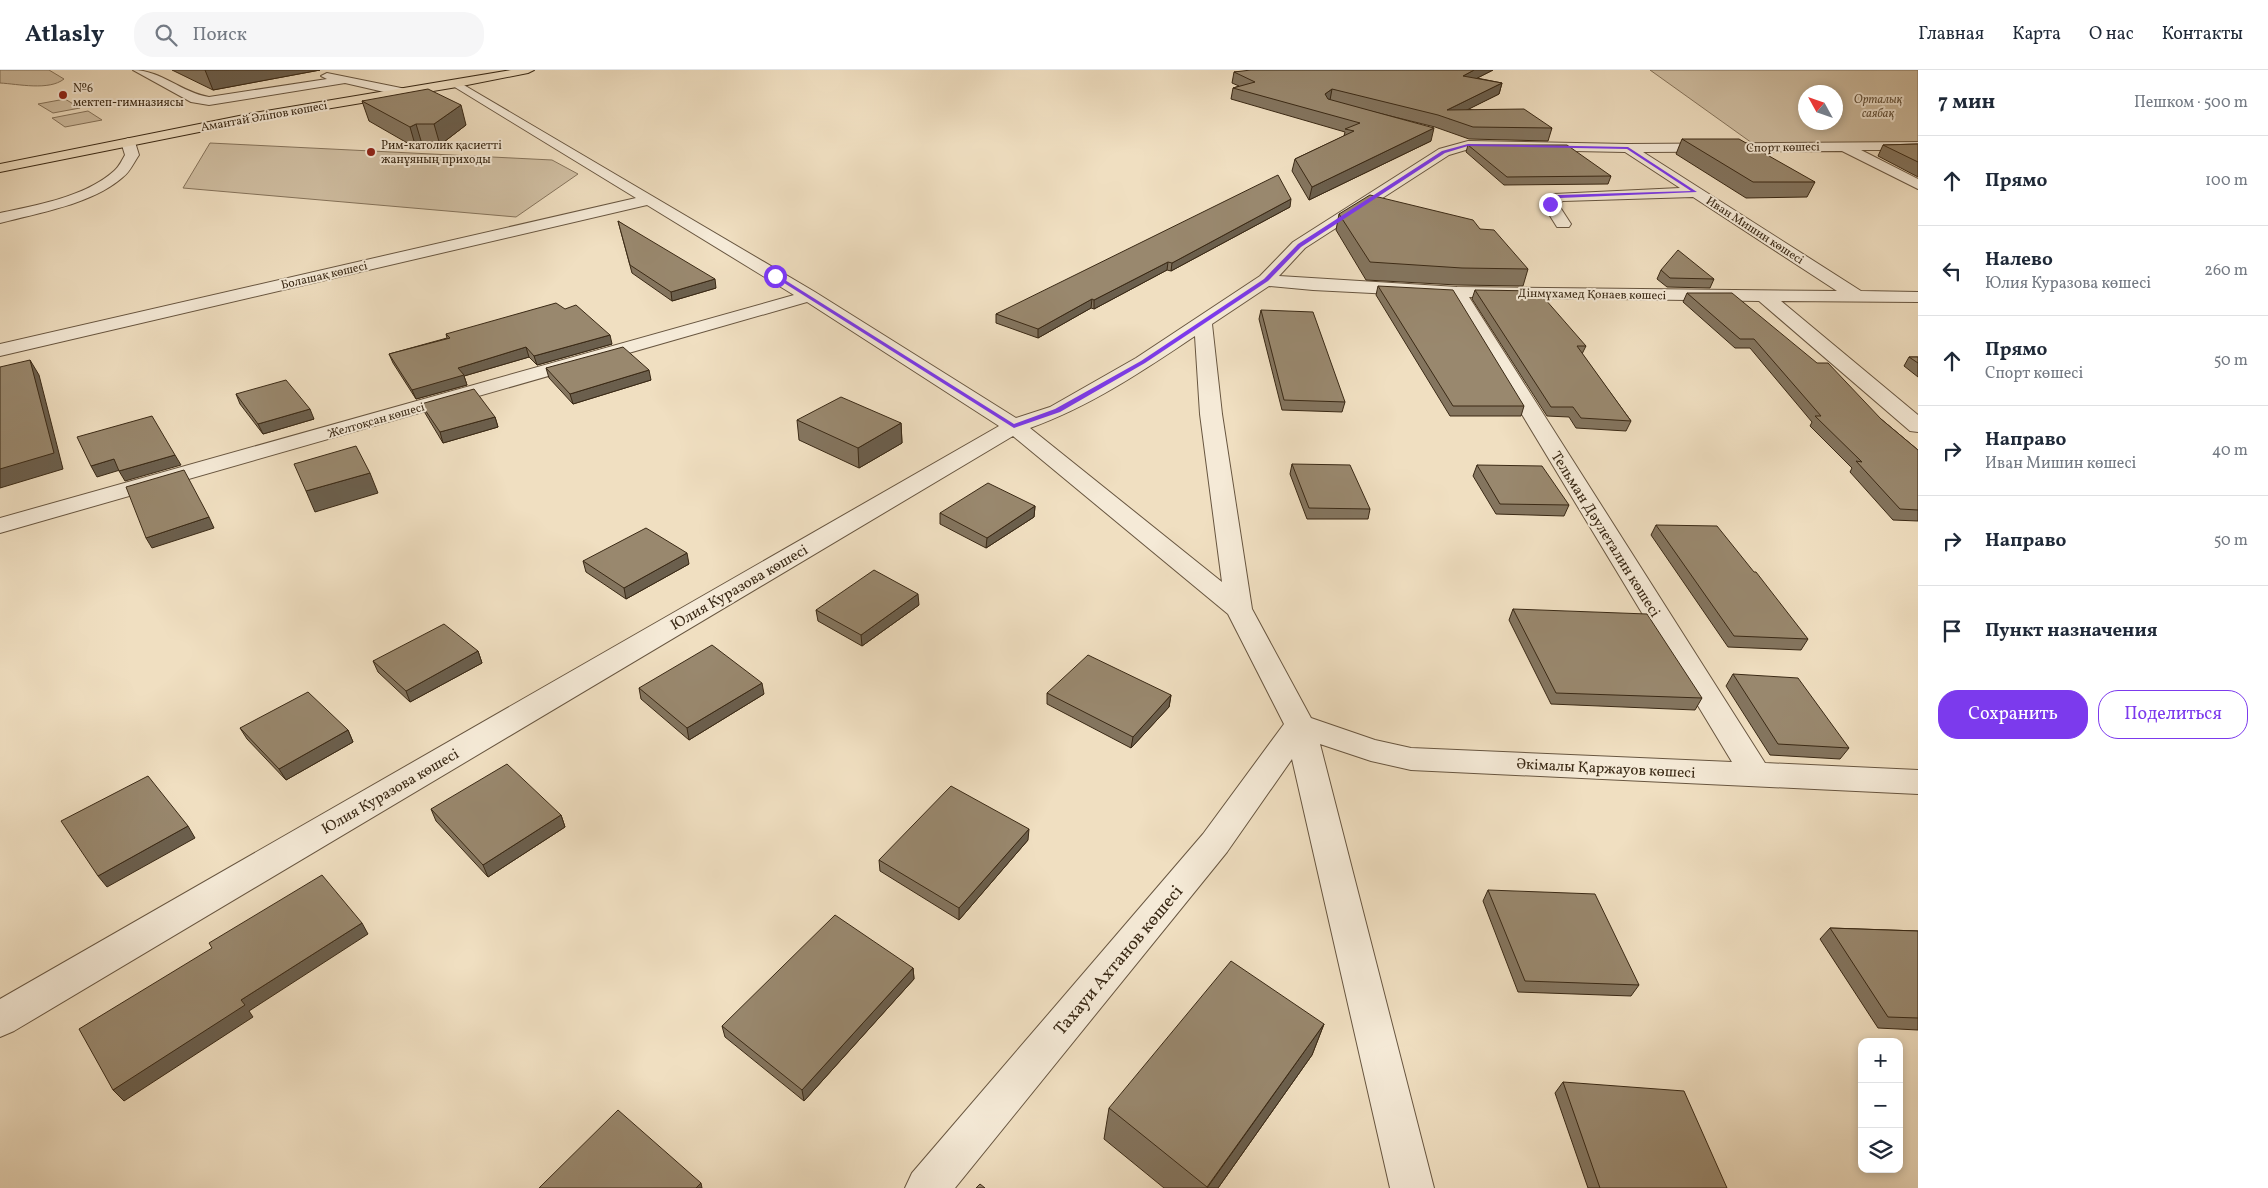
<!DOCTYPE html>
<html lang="ru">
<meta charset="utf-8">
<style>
:root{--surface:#fff;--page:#f6f6f7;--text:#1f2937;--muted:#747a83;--line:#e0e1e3;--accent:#7c3aed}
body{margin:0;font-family:Vollkorn,serif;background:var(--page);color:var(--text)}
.controls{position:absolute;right:15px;bottom:15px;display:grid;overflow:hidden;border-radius:10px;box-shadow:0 2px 8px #0003}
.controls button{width:45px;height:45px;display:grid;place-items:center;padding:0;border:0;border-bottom:1px solid var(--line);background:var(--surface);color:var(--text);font:25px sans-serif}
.compass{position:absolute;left:1798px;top:15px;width:45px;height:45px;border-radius:50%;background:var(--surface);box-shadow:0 2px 8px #0003;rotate:310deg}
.stop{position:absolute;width:15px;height:15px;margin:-11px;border:4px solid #7c3aed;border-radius:50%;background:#fff}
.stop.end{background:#7c3aed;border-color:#fff;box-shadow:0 1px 5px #0008}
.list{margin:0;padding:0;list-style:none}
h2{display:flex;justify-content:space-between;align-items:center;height:65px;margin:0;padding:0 20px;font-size:21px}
h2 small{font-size:16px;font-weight:400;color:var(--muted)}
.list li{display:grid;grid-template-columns:32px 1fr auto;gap:15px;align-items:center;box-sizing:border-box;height:90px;padding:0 20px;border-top:1px solid var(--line)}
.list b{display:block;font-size:19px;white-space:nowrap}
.list p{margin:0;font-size:16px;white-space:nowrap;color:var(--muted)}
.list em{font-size:16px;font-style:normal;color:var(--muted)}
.actions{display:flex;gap:10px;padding:15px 20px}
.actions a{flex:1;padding:11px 0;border:1px solid var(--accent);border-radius:20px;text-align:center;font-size:18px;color:var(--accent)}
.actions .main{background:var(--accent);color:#fff}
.icon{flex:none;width:28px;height:28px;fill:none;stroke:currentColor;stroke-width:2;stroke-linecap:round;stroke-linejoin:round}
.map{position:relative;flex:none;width:1918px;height:1118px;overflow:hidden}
header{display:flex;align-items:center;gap:30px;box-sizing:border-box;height:70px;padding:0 25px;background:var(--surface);border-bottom:1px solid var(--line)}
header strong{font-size:24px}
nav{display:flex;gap:28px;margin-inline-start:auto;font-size:18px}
.search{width:350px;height:45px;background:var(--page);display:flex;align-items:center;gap:12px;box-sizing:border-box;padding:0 18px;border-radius:20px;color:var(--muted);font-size:19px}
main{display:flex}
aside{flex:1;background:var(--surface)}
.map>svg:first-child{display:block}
.green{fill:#d1c0a4;stroke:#86745c;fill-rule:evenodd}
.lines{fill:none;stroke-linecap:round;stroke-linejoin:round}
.minor-casing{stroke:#685640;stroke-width:2}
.major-casing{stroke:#3a2915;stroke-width:2}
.minor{fill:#f5ead7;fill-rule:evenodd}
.major{fill:#f0dfc1;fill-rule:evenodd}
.wall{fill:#84755f;stroke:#3a2915}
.shaded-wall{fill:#6b5f4d;stroke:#3a2915}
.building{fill:#99886e;stroke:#3a2915}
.route{fill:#7c3aed}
.poi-dot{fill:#8f2418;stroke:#f5ead7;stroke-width:2}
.labels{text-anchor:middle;stroke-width:4;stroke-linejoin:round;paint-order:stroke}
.far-poi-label{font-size:12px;fill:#3a2915;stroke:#f5ead7;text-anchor:start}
.far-park-label{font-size:12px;font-style:italic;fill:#604f39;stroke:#f5ead7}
.far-street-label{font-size:12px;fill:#3a2915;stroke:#f5ead7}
.street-label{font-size:15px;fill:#3a2915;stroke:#f5ead7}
.near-street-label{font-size:18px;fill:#3a2915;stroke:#f5ead7}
</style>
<header>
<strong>Atlasly</strong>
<div class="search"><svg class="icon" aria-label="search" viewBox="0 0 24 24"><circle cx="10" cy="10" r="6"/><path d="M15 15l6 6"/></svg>Поиск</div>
<nav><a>Главная</a><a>Карта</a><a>О нас</a><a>Контакты</a></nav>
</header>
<main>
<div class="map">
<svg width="1918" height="1118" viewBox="0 0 1918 1118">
<rect width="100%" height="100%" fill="#f0dfc1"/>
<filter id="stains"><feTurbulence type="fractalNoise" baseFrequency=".004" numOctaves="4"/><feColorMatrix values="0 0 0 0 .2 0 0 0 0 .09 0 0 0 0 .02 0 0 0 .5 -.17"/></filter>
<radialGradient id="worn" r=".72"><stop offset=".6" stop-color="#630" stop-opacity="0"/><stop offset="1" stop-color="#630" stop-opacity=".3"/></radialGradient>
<path class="green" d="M 0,0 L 49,0 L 64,9 C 49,21 18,14 0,13 Z
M 1650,0 L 1918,0 L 1918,73 L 1752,73 ZM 1806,22 L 1836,22 L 1836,52 L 1806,52 Z
M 65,29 L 80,38 L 53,43 L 38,34 Z
M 88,41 L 102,50 L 65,57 L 52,48 Z
M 210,73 L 552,90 L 578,104 L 516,147 L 183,118 Z"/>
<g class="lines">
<g class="minor-casing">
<path id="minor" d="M 133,0 C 161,0 182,23 209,27 L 327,9 L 321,6 L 327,3 L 406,19 L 412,23 L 406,27 L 345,13 L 209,35 L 191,32 Z
M 457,11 L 815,222 L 1016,348 L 1050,337 L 1136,288 L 1260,206 L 1293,172 L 1439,79 L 1468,71 L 1628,74 L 1918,72 L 1918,80 L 1861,80 L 1918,109 L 1918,119 L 1842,81 L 1643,82 L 1861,221 L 1918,222 L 1918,232 L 1781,231 L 1918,345 L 1918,362 L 1910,361 L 1759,231 L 1469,227 L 1765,693 L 1918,700 L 1918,724 L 1411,700 L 1371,691 L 1320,674 L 1434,1118 L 1390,1118 L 1292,689 L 1227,782 L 955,1118 L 905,1118 L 912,1103 L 1203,764 L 1284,654 L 1228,544 L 1013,366 L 14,961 L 0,967 L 0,929 L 999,356 L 807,232 L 0,463 L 0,448 L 794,225 L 647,135 L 0,286 L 0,274 L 636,128 L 453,16 L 451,14 L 453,12 ZM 1469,79 L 1625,82 L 1680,118 L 1554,124 L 1542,133 L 1557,157 L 1569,157 L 1571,154 L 1558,134 L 1563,131 L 1693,127 L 1837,221 L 1457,217 L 1279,206 L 1305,178 L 1449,85 ZM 1269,216 L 1313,220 L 1451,227 L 1732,692 L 1411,678 L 1375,670 L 1311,648 L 1252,539 L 1222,344 L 1212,254 ZM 1195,266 L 1200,344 L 1222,512 L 1030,358 C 1089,337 1143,301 1195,266 Z
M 128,68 L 135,72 L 139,85 C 134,92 130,102 123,107 C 93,134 38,143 0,153 L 0,143 C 37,135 85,127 114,101 C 119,97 122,90 125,85 L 121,72 Z"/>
</g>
<g class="major-casing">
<path id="major" d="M 511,0 L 534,0 L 528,3 L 457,17 L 254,51 L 0,102 L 0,94 L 254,43 Z"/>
</g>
<use href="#minor" class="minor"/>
<use href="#major" class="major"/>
</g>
<path class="wall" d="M 172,0 L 320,0 L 213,20 Z
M 1493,0 L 1477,8 L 1502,13 L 1499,24 L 1468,39 L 1552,58 L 1548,71 L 1469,69 L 1435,57 L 1358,38 L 1431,71 L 1309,130 L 1292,101 L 1295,89 L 1344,66 L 1345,62 L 1231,29 L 1233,18 L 1239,16 L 1232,13 L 1234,2 Z
M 362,31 L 466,55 L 440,75 L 422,74 L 416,78 L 369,51 Z
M 1682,69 L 1815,112 L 1807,127 L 1746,128 L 1676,84 Z
M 1918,74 L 1918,107 L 1878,86 L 1883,75 Z
M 1468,75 L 1611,106 L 1608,114 L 1504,115 L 1466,82 Z
M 1290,137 L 1171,201 L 1167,200 L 1094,239 L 1091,238 L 1038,268 L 996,253 L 996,244 Z
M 1339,144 L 1480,159 L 1528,199 L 1523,216 L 1457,215 L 1366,210 L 1336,160 Z
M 618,151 L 716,218 L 672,231 L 632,203 Z
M 1661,200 L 1714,209 L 1710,218 L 1667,217 L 1657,209 Z
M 1378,216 L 1524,336 L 1521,346 L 1450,346 L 1376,225 Z
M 1475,220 L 1586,276 L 1582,284 L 1631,351 L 1626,361 L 1576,358 L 1569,347 L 1547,346 L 1472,229 Z
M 1687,223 L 1881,349 L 1918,380 L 1918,451 L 1893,450 L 1850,402 L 1852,398 L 1810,356 L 1812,352 L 1750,278 L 1735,278 L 1683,232 Z
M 1261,240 L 1345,332 L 1342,342 L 1282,340 L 1259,249 Z
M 446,264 L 612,274 L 537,295 L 529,287 L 464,306 L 467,315 L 416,329 L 393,293 L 389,284 L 447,268 Z
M 1909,287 L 1918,287 L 1918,307 L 1904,296 Z
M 546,298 L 651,310 L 573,334 L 549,308 Z
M 236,324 L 314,349 L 263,364 L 240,334 Z
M 421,334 L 495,347 L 498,357 L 443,373 L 425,343 Z
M 797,350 L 901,353 L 902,373 L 859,398 L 799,370 Z
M 1292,394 L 1370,439 L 1368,449 L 1307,449 L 1290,404 Z
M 1477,395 L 1569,435 L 1564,446 L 1496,444 L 1473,406 Z
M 1035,436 L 1034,447 L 986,478 L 940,454 L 940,443 Z
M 1656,455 L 1808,569 L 1801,580 L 1728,577 L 1651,465 Z
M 583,491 L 689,494 L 626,529 L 586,502 Z
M 919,535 L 862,576 L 818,551 L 816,540 Z
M 1513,539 L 1702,628 L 1695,640 L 1551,634 L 1509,550 Z
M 478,581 L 482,593 L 410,632 L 378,602 L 373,591 Z
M 1733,604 L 1849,678 L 1840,689 L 1770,685 L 1726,616 Z
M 639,618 L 764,624 L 689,670 L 641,629 Z
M 1047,623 L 1171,625 L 1169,637 L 1131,678 L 1047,634 Z
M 240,658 L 348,660 L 353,672 L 286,710 L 247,669 Z
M 431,739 L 561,745 L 565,757 L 488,807 L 436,751 Z
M 1028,770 L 959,850 L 880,801 L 879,790 Z
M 1488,820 L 1639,915 L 1631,926 L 1518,922 L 1483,831 Z
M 1830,858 L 1918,861 L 1918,960 L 1878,958 L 1820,869 Z
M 913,898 L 914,909 L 804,1031 L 725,967 L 722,956 Z
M 1324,954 L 1312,985 L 1218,1118 L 1164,1118 L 1104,1069 L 1109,1038 Z
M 1563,1012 L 1727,1118 L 1588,1118 L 1555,1023 Z"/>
<path class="shaded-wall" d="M 205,0 L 320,0 L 213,20 Z
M 1474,0 L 1493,0 L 1460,17 L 1463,6 Z
M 1502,13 L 1499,24 L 1449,49 L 1447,40 Z
M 1332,19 L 1330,30 L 1322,35 L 1325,24 Z
M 461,35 L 466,55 L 440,75 L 434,54 Z
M 416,54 L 422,74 L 416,78 L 410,57 Z
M 1434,58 L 1431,71 L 1309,130 L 1312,117 Z
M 1291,129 L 1290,137 L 1171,201 L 1172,193 Z
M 1168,192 L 1167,200 L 1094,239 L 1094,230 Z
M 715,209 L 716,218 L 672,231 L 671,222 Z
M 1092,229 L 1091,238 L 1038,268 L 1038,259 Z
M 610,265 L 612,274 L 537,295 L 534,286 Z
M 526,277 L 529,287 L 464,306 L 467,315 L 416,329 L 412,320 L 458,298 Z
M 30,290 L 39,305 L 63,399 L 0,418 L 0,399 Z
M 649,300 L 651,310 L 573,334 L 570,324 Z
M 310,339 L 314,349 L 263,364 L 258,354 Z
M 495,347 L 498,357 L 443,373 L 440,362 Z
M 901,353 L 902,373 L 859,398 L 858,378 Z
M 175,385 L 181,395 L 125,411 L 119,401 Z
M 114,389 L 120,400 L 97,407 L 91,396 Z
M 370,403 L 378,423 L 315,442 L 306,421 Z
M 1035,436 L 1034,447 L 986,478 L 987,468 Z
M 209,447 L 214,458 L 152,478 L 146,468 Z
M 687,483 L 689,494 L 626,529 L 624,518 Z
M 918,524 L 919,535 L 862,576 L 861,565 Z
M 478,581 L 482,593 L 410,632 L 406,621 Z
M 762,613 L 764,624 L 689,670 L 687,658 Z
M 1171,625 L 1169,637 L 1131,678 L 1133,667 Z
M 348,660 L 353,672 L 286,710 L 279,699 Z
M 561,745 L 565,757 L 488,807 L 483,795 Z
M 188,756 L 195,768 L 107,817 L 98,806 Z
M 1029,759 L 1028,770 L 959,850 L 959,838 Z
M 362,853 L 368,864 L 249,941 L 253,947 L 124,1031 L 113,1020 L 241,930 Z
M 913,898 L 914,909 L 804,1031 L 802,1020 Z
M 1324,954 L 1312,985 L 1218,1118 L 1207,1118 Z
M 701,1113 L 702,1118 L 696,1118 Z"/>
<path class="building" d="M 1251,0 L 1474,0 L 1463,6 L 1502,13 L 1447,40 L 1524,39 L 1552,58 L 1473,57 L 1438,45 L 1332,19 L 1325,24 L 1328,29 L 1434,58 L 1312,117 L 1295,89 L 1354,61 L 1345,59 L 1360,53 L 1233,18 L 1255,12 L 1234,2 Z
M 428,19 L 461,35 L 434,54 L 416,54 L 410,57 L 362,31 Z
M 1682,69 L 1739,69 L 1815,112 L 1753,112 Z
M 1918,74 L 1918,92 L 1883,75 Z
M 1468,75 L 1567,75 L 1611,106 L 1507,107 Z
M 1278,105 L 1291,129 L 1172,193 L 1168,192 L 1094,230 L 1092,229 L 1038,259 L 996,244 Z
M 1370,125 L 1473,150 L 1480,159 L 1494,160 L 1528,199 L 1462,198 L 1370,192 L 1339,144 Z
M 618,151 L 715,209 L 671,222 L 630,195 Z
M 1678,180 L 1714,209 L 1670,208 L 1661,200 Z
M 1378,216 L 1453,220 L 1524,336 L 1453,336 Z
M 1475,220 L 1538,221 L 1586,276 L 1577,276 L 1631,351 L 1581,348 L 1573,337 L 1551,337 Z
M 1687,223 L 1732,223 L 1817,293 L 1828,293 L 1881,349 L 1918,380 L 1918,440 L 1900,439 L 1856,391 L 1862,392 L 1815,346 L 1821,346 L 1754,269 L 1740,269 Z
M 556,233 L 565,239 L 576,235 L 610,265 L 534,286 L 526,277 L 458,298 L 464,305 L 412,320 L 389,284 L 450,268 L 446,264 Z
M 1261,240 L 1313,242 L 1345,332 L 1284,330 Z
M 623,277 L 649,300 L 570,324 L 546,298 Z
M 1909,287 L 1918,287 L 1918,293 Z
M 30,290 L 54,383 L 0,399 L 0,297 Z
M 286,310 L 310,339 L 258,354 L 236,324 Z
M 474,319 L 495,347 L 440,362 L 421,334 Z
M 841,327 L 901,353 L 858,378 L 797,350 Z
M 152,346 L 175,385 L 119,401 L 114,389 L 91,396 L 77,367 Z
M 356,376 L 370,403 L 306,421 L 294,394 Z
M 1292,394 L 1350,395 L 1370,439 L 1309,438 Z
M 1477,395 L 1542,396 L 1569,435 L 1500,434 Z
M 184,400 L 209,447 L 146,468 L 126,417 Z
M 988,413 L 1035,436 L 987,468 L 940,443 Z
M 1656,455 L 1717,456 L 1754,502 L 1756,502 L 1808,569 L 1734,566 Z
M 646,458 L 687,483 L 624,518 L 583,491 Z
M 874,500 L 918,524 L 861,565 L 816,540 Z
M 1513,539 L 1647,544 L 1702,628 L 1556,623 Z
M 444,554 L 478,581 L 406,621 L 373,591 Z
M 712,575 L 762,613 L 687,658 L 639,618 Z
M 1088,585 L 1171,625 L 1133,667 L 1047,623 Z
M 1733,604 L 1798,608 L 1849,678 L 1778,674 Z
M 308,622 L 348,660 L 279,699 L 240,658 Z
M 507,694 L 561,745 L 483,795 L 431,739 Z
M 148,706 L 188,756 L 98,806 L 61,751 Z
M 951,716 L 1029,759 L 959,838 L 879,790 Z
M 322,805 L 362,853 L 241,930 L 245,935 L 113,1020 L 79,959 L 212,878 L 209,873 Z
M 1488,820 L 1595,824 L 1639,915 L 1525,911 Z
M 835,845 L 913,898 L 802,1020 L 722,956 Z
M 1830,858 L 1918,861 L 1918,948 L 1888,947 Z
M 1231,891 L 1324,954 L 1207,1117 L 1109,1038 Z
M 1563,1012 L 1684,1021 L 1727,1118 L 1600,1118 Z
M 618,1040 L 701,1113 L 696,1118 L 539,1118 Z
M 980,1114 L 985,1118 L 976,1118 Z"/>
<path class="route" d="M 1468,74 L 1628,77 L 1697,122 L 1560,128 L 1550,135 L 1549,133 L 1558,125 L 1691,121 L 1627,79 L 1468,76 L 1445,83 L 1301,177 L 1268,211 L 1145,293 L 1060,342 L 1014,358 L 773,206 L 777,205 L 1014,354 L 1055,339 L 1141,291 L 1264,209 L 1298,174 L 1442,81 Z"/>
<g class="poi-dot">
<circle cx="63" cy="25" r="5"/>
<circle cx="371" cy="82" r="5"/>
</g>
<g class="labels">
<g class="far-poi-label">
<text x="73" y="22">№6<tspan x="73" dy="14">мектеп-гимназиясы</tspan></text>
<text x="381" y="79">Рим-католик қасиетті<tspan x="381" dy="14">жанұяның приходы</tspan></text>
</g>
<g class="far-park-label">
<text x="1878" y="33">Орталық<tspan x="1878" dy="14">саябақ</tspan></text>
</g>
<g class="far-street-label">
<text transform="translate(264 46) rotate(-10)" y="4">Амантай Әліпов көшесі</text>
<text transform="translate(1783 77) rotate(-1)" y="4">Спорт көшесі</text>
<text transform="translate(1755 160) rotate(33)" y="4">Иван Мишин көшесі</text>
<text transform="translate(324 205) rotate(-13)" y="4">Болашақ көшесі</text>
<text transform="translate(1592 224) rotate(1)" y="4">Дінмұхамед Қонаев көшесі</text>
<text transform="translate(376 350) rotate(-16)" y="4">Желтоқсан көшесі</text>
</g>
<g class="street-label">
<text transform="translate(1606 464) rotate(58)" y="5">Тельман Дәулеталин көшесі</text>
<text transform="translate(739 517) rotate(-30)" y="5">Юлия Куразова көшесі</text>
<text transform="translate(1606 698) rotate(3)" y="5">Әкімалы Қаржауов көшесі</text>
<text transform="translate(390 721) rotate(-30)" y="5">Юлия Куразова көшесі</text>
</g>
<g class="near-street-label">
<text transform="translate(1118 890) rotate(-50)" y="6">Тахауи Ахтанов көшесі</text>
</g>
</g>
<rect width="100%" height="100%" filter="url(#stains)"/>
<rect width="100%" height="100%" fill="url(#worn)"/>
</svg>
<div class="controls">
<button>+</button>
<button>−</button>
<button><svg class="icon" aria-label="layers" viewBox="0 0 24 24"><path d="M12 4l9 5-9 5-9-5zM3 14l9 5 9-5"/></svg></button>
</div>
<svg class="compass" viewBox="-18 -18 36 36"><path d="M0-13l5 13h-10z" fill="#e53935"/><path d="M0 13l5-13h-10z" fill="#747a83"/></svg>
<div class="stop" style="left:775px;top:206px"></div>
<div class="stop end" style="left:1550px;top:134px"></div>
</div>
<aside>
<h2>7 мин<small>Пешком · 500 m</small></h2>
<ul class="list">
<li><svg class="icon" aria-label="ahead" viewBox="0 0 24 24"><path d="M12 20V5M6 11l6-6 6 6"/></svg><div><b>Прямо</b></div><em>100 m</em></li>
<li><svg class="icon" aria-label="left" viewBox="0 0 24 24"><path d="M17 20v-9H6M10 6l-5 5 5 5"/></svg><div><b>Налево</b><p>Юлия Куразова көшесі</p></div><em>260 m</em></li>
<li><svg class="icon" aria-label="ahead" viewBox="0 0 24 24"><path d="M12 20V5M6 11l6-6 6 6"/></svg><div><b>Прямо</b><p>Спорт көшесі</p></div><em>50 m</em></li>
<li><svg class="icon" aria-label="right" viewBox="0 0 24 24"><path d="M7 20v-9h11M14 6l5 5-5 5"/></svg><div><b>Направо</b><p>Иван Мишин көшесі</p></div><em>40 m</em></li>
<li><svg class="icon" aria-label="right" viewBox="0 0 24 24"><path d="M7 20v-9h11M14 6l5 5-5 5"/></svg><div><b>Направо</b></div><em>50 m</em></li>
<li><svg class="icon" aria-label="arrive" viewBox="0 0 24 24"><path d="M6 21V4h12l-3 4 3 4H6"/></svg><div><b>Пункт назначения</b></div></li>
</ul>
<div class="actions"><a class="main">Сохранить</a><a>Поделиться</a></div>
</aside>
</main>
